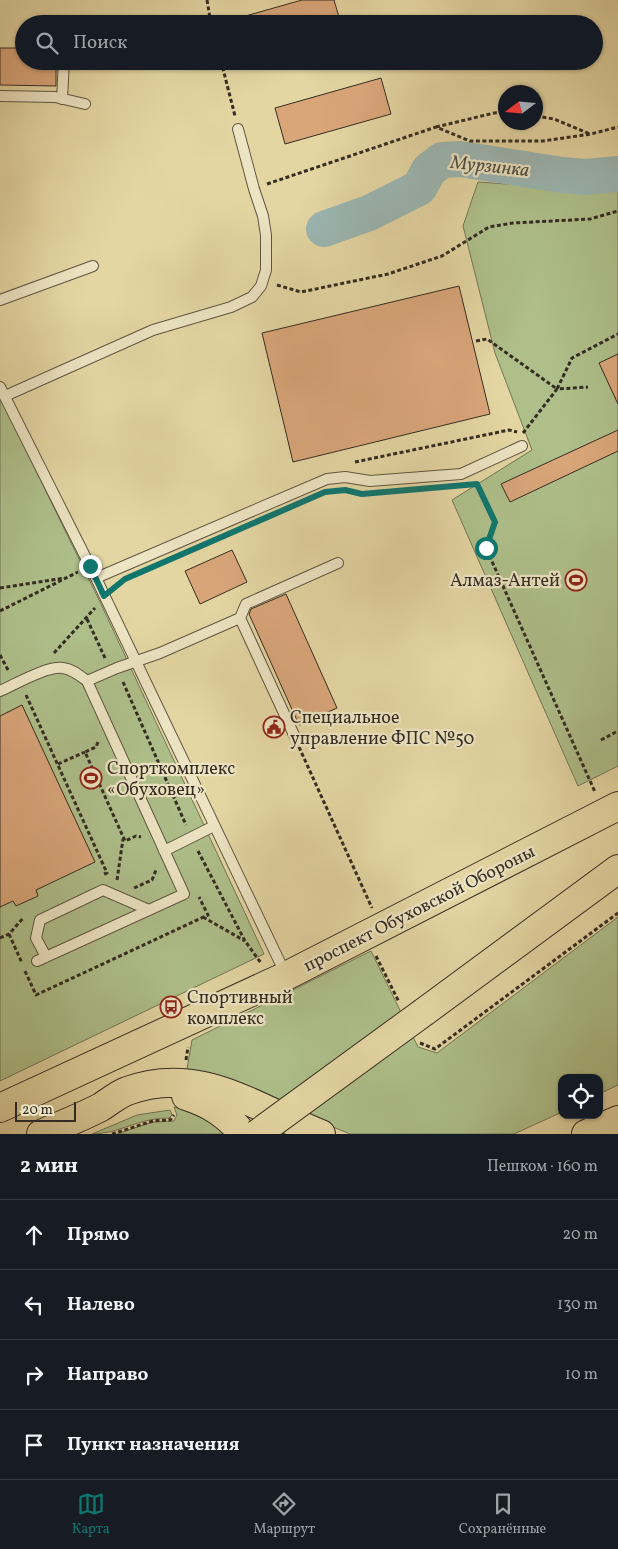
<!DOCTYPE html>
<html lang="ru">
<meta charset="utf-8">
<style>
:root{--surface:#171b24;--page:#20242c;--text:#f1f3f6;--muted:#9ea1a6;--line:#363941;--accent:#0f766e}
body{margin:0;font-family:Vollkorn,serif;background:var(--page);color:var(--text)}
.controls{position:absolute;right:15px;bottom:15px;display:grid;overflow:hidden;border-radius:10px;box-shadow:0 1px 4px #0004}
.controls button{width:45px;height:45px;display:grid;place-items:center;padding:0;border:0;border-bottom:1px solid var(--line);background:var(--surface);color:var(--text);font:25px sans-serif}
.compass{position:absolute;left:498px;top:85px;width:45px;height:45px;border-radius:50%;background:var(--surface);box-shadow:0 1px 4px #0004;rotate:254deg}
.scale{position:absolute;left:15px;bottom:12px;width:61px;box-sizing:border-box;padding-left:5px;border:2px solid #342c22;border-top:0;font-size:14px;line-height:18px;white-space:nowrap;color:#342c22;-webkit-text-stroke:4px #ede4c3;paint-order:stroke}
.stop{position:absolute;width:15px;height:15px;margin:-11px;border:4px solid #0f766e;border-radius:50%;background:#fff}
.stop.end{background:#0f766e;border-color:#fff;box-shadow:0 1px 5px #0008}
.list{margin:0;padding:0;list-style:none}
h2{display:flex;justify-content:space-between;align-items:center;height:65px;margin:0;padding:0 20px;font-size:21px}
h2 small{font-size:16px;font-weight:400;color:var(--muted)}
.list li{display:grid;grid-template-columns:32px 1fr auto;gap:15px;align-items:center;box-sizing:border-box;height:70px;padding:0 20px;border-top:1px solid var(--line)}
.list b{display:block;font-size:19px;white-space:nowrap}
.list em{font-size:16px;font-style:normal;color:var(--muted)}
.icon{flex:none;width:28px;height:28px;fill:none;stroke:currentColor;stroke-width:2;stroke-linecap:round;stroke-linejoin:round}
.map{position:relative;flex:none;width:618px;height:1134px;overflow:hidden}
.search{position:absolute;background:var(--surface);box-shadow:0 1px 4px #0004;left:15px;right:15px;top:15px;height:55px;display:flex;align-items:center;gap:12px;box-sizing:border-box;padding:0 18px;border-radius:28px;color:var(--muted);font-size:19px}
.sheet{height:345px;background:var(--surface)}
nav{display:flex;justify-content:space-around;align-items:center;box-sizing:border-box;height:70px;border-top:1px solid var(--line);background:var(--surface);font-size:14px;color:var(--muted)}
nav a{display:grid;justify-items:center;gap:2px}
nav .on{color:var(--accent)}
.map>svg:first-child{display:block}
.green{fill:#aebf8a;stroke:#717656}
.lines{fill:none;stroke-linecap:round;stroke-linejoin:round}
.river{stroke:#9bb6b2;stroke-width:36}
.building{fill:#d9a67a;stroke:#342c22}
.service-casing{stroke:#605642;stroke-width:12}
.primary-casing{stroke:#342c22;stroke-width:30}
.path{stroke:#342c22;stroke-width:3;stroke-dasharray:4 2.5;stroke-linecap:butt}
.service{stroke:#ede4c3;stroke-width:10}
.primary{stroke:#e4d6a3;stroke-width:28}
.primary-bridge-casing{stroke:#342c22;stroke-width:30;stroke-linecap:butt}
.primary-bridge{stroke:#e4d6a3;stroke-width:28}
.route{stroke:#0f766e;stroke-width:6}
.labels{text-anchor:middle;stroke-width:4.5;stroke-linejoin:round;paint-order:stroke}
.poi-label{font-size:18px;fill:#342c22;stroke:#ede4c3;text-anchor:start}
.street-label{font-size:18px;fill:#342c22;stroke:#ede4c3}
.water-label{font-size:19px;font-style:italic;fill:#4e4e46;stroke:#ede4c3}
</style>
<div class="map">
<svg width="618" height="1134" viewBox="0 0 618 1134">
<rect width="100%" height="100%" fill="#e4d6a3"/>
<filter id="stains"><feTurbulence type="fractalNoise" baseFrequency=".004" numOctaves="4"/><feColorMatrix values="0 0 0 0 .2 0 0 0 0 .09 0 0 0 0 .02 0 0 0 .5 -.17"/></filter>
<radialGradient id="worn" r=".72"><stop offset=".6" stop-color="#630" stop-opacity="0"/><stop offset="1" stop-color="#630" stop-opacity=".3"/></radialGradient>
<path class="green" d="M 478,182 L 596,190 L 618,187 L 618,766 L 578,786 L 452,500 L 532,450 L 495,353 L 463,226 Z
M 0,397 L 100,602 L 264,954 L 0,1081 Z
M 618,917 L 618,1085 L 599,1094 L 599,1078 L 562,1078 L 562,1112 L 514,1134 L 350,1134 L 208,1075 L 187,1069 L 192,1040 L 371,951 L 418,1047 L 437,1053 Z
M 174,1107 C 196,1112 210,1118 225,1134 L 117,1134 L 152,1122 L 174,1121 L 177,1115 Z
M 170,1110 L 172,1115 L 169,1118 C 141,1117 119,1134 92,1134 L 137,1115 Z"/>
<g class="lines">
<path class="river" d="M 324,229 L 369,213 L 419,188 L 429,170 L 442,160 L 460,159 L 562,175 L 586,177 L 618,174"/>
</g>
<path class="building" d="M 302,0 L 334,0 L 341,24 L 236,24 L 235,19 Z
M 0,48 L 24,48 L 24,61 L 56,61 L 56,86 L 0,85 Z
M 381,78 L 391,114 L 285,144 L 275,108 Z
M 459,286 L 490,414 L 293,462 L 262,333 Z
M 618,354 L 618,404 L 599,363 Z
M 618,430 L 618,451 L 510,502 L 501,484 Z
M 232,550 L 247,582 L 200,604 L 185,571 Z
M 286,594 L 337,708 L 299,725 L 249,614 L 251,609 Z
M 22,705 L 95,862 L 36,890 L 38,896 L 16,906 L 13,901 L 0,907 L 0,716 Z"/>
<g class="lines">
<g class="service-casing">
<path id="service" d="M 0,96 L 55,97 L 85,104
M 62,99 L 64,61
M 0,300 L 93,266
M 0,387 L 96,578 L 286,975
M 5,396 L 153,330 L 231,307 L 252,297 L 261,286 L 266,270 L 266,235 L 263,216 L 254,189 L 238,129
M 96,578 L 327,479 L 345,477 L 370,481 L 461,474 L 522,446
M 240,618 L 294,735
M 87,681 L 117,668 L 160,653 L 240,618 L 246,604 L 338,563
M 0,691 C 16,684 46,666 63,668 C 72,669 79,675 87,681 L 184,894 L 37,961
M 164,851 L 214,826
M 46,957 L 36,938 L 40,920 L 103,890 L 149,910"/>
</g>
<g class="primary-casing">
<path id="primary" d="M 424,1012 L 618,869
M 186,1096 C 211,1104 226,1114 243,1134
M 0,1108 L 286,976 L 618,806
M 41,1134 C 61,1125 82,1117 101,1107 C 109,1102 117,1095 127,1091 C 200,1064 255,1108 321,1134
M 586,1134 L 618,1120"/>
</g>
<path class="path" d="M 207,0 L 211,24
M 221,61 L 235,116
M 536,116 L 554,119 L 590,134
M 436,127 L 494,113 L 506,112
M 267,184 L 436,127 L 470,141 L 543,141 L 591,134 L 618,127
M 277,285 L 301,292 L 388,274 L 442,256 L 489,227 L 513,223 L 590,219 L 618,211
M 476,341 L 487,339 L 557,389 L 572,358 L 618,334
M 523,433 L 557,389 L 588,387
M 355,462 L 509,430 L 517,432
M 477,484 L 495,522 L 486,548 L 595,792
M 0,588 L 65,578
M 0,611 L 78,572
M 87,619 L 105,658
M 54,653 L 95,608
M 0,655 L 8,670
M 123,682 L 186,825
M 26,695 L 107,873 L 104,874
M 601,740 L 618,731
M 98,742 L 96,747 L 85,752 L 125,841 L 136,836 L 141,837
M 299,747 L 372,908
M 58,764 L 85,752
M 198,851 L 245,941 L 261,963
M 117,880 L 123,839
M 134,888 L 152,880 L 156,870
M 203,917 L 245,941
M 9,934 L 22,963
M 0,938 L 9,934 L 24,917
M 376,956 L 399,1002
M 25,971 L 36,995 L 208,915 L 199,897
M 420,1043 L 435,1049 L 618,913
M 186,1060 L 188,1047
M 112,1134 L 153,1121 L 170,1120 L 174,1115"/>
<use href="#service" class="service"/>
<use href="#primary" class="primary"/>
<g class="primary-bridge-casing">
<path id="primary-bridge" d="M 257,1134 L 424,1012"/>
</g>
<use href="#primary-bridge" class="primary-bridge"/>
</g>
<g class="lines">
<path class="route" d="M 90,566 L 104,596 L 125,579 L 325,492 L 345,490 L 362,494 L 477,484 L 495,522 L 486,548"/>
</g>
<defs>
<g id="stadium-ring" transform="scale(1.125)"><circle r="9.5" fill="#ede4c3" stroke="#8f2418" stroke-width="1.5"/><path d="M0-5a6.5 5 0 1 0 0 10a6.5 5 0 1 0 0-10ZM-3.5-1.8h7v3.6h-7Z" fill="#8f2418"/></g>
<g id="civic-ring" transform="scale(1.125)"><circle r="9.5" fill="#ede4c3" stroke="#8f2418" stroke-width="1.5"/><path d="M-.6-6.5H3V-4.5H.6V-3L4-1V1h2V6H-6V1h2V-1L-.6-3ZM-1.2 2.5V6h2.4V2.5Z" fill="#8f2418"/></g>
<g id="bus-ring" transform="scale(1.125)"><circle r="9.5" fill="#ede4c3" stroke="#8f2418" stroke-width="1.5"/><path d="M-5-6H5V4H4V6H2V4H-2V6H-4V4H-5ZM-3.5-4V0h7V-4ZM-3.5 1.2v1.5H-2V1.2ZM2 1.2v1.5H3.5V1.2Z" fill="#8f2418"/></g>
</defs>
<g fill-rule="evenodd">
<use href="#stadium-ring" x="576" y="580"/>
<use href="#civic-ring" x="274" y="727"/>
<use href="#stadium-ring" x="91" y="778"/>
<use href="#bus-ring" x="171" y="1007"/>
</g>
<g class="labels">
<g class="poi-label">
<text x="560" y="586" text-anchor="end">Алмаз-Антей</text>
<text x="290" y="723">Специальное<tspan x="290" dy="21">управление ФПС №50</tspan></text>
<text x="107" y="774">Спорткомплекс<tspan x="107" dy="21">«Обуховец»</tspan></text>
<text x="187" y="1003">Спортивный<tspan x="187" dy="21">комплекс</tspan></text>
</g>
<g class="street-label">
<text transform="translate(419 908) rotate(-27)" y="6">проспект Обуховской Обороны</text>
</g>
<g class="water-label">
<text transform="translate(490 165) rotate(6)" y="7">Мурзинка</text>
</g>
</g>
<rect width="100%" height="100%" filter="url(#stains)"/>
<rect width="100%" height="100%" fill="url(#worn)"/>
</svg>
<div class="controls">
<button><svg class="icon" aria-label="locate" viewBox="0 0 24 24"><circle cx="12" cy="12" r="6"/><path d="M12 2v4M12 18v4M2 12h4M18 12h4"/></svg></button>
</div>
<svg class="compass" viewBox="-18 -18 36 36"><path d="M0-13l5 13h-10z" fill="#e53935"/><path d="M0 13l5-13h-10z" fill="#9ea1a6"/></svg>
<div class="scale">20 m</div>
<div class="stop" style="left:486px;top:548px"></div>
<div class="stop end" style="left:90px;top:566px"></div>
<div class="search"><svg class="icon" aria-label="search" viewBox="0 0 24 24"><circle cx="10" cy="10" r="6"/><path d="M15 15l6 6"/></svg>Поиск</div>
</div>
<section class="sheet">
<h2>2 мин<small>Пешком · 160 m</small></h2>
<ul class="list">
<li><svg class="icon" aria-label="ahead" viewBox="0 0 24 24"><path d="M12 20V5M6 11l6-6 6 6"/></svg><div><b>Прямо</b></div><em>20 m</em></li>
<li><svg class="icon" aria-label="left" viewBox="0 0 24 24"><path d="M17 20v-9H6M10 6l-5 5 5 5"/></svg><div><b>Налево</b></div><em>130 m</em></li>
<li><svg class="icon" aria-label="right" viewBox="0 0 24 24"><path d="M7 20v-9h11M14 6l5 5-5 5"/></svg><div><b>Направо</b></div><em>10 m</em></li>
<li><svg class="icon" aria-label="arrive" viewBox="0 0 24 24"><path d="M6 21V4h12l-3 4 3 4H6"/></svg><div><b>Пункт назначения</b></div></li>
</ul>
</section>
<nav>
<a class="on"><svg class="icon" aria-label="map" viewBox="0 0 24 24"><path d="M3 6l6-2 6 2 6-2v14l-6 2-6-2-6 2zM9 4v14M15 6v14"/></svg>Карта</a>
<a><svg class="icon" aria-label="directions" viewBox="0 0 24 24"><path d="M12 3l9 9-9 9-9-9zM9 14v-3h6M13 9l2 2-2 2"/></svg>Маршрут</a>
<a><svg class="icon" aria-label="saved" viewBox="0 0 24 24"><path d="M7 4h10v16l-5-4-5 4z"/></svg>Сохранённые</a>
</nav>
